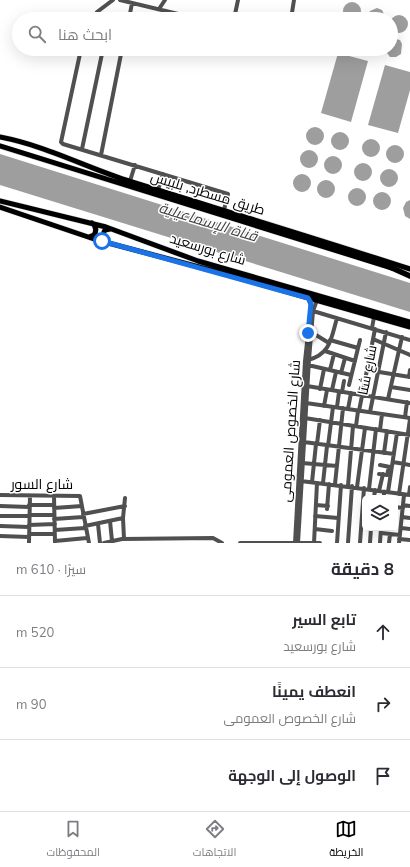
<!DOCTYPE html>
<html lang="ar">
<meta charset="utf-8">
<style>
:root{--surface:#fff;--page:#f7f7f7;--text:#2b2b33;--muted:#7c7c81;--line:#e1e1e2;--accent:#000}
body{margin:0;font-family:Mulish,Cairo,sans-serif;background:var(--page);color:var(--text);direction:rtl}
.controls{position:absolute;right:12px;bottom:12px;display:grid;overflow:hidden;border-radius:6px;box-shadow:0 4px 16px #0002}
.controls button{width:36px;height:36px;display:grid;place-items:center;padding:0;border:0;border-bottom:1px solid var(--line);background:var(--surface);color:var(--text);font:20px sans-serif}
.stop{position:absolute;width:12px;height:12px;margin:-9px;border:3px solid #1a73e8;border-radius:50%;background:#fff}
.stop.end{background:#1a73e8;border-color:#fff;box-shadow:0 1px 4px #0008}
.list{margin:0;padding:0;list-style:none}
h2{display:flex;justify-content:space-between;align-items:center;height:52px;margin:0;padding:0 16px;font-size:17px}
h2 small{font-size:13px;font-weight:400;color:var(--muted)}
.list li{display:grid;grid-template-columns:26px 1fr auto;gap:12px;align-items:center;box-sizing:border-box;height:72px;padding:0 16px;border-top:1px solid var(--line)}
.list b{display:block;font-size:15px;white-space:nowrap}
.list p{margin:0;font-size:13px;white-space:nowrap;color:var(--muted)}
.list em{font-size:13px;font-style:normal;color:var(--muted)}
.icon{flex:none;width:22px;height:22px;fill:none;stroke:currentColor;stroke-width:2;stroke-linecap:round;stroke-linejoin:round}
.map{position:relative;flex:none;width:410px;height:543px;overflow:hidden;direction:ltr}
.search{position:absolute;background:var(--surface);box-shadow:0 4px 16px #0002;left:12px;right:12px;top:12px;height:44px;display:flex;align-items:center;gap:10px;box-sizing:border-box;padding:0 14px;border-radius:22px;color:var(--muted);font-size:15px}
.sheet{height:268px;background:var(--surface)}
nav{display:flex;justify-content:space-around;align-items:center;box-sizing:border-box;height:56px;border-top:1px solid var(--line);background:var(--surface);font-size:11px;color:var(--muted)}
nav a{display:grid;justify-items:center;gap:2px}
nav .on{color:var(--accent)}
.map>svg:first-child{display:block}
.water{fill:#9e9e9e}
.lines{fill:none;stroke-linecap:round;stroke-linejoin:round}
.major-casing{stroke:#dbdbdb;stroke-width:6}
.highway-casing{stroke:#dbdbdb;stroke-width:6}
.minor{stroke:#505050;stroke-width:4}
.major{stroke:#000;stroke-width:5}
.highway{stroke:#000;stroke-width:5.5}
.route{stroke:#1a73e8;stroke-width:5}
.labels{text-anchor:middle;stroke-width:3;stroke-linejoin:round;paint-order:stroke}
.street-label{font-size:14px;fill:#000;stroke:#fff}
.water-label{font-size:15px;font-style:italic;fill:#3f3f3f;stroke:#fff}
</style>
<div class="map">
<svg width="410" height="543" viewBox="0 0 410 543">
<rect width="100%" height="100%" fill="#fff"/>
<path class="water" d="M343 11a9 9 0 1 1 18 0a9 9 0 1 1-18 0Z
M 377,8 L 382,10 L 386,19 L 367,19 L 370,11 Z
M390 24a9 9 0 1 1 18 0a9 9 0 1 1-18 0Z
M 392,38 L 400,40 L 402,44 L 401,54 L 396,57 L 390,57 L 384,49 L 391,49 Z
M 338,53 L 368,61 L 351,122 L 321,113 Z
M 385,65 L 410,72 L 410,90 L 398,133 L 368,125 Z
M306 136a9 9 0 1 1 18 0a9 9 0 1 1-18 0Z
M331 141a9 9 0 1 1 18 0a9 9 0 1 1-18 0Z
M362 148a9 9 0 1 1 18 0a9 9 0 1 1-18 0Z
M386 154a9 9 0 1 1 18 0a9 9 0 1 1-18 0Z
M300 159a9 9 0 1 1 18 0a9 9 0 1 1-18 0Z
M 0,154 L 410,283 L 410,312 L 0,185 Z
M324 165a9 9 0 1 1 18 0a9 9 0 1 1-18 0Z
M354 172a9 9 0 1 1 18 0a9 9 0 1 1-18 0Z
M380 178a9 9 0 1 1 18 0a9 9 0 1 1-18 0Z
M293 183a9 9 0 1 1 18 0a9 9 0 1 1-18 0Z
M317 189a9 9 0 1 1 18 0a9 9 0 1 1-18 0Z
M348 197a9 9 0 1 1 18 0a9 9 0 1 1-18 0Z
M373 201a9 9 0 1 1 18 0a9 9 0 1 1-18 0Z
M 410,200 L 410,219 L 405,216 L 403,208 L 406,202 Z"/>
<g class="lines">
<g class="major-casing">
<path id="major" d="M 0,137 C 47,146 87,168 132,182 C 225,211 318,239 410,269
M 0,146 L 392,268
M 0,201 L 106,227 L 198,261 L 410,322
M 0,207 L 97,240 L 218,272 L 410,327
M 89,237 L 94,235 C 97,230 96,226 92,223
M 106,242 C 102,239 102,235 105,230 L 110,229"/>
</g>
<g class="highway-casing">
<path id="highway" d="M 390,267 L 410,276"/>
</g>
<path class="minor" d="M 120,0 L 199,19
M 159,9 L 165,0
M 94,19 L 97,12 L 113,0
M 129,19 L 132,3
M 234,19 L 238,0
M 291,19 L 294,0
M 81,49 L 61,142 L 63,144 L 228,194 L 224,210
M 82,149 L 103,49
M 101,155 L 122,49
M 130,181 L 135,165
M 158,190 L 163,174
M 313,311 L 410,340
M 372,328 L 374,317
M 311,332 L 329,343
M 373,339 L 410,355
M 330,340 L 358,348
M 325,351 L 355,361
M 308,360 C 331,354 331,338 337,318
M 308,365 L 351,375
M 330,370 L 334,354
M 367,370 L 410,377
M 341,373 L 345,358
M 409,377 L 410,370
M 349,385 L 360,340
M 307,386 L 410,403
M 391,387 L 410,390
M 320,389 L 324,369
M 332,390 L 336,372
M 342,392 L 344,381
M 388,399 L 402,337
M 306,403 L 410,418
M 324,406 L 327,390
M 337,407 L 339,392
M 348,409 L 351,393
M 359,411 L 375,329
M 370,412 L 386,332
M 405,417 L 407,402
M 305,418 L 410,435
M 356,426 L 358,411
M 380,430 L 382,414
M 304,442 L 394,454
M 317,444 L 320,420
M 328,446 L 333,407
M 384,453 L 387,431
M 393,462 L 410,465
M 302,463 L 337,466
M 380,465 L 390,467
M 379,474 L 387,475 L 389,467
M 301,481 L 410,495
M 312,482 L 316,444
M 323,483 L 327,446
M 335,484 L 343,408
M 348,486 L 353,426
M 357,487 L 365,428
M 369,489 L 376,429
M 379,491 L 383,474
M 388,492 L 397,433
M 399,494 L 410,419
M 0,495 L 80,496 L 89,543
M 409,495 L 410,487
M 54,496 L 55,543
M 374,498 L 375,490
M 384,498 L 384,492
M 29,505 L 54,505
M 316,505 L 328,506
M 403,505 L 410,506
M 0,506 L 29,507
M 395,507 L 403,508
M 54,508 L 82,506
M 327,509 L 329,484
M 83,514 L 125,506
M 29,515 L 54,515
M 0,516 L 29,516
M 315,516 L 338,518
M 402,517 L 410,518
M 54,519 L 83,517
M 110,521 L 112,541
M 98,524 L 100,543
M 29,525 L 55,524
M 0,526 L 29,527
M 85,526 L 123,518
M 401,528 L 410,529
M 315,529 L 332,531
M 55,530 L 85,528
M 381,533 L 400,535
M 29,534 L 55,534
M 0,536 L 29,537
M 124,539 L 123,518 L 125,498
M 399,539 L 410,540
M 55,541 L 87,538
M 29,543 L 30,496
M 104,543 L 122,539 L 213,538 L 222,543
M 240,543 L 320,543
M 295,543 L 305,361 L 311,306 L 308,298
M 298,543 L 309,360 L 313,311 L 317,300
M 314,543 L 317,483
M 337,543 L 341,485
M 348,543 L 352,486
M 360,543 L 364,488
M 370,543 L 371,528
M 380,543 L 381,528
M 389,543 L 390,534
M 399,543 L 404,495"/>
<use href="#major" class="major"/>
<use href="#highway" class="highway"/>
</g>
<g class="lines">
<path class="route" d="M 102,241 L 308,298 L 311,303 L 308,333"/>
</g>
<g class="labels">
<g class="street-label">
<text transform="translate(208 193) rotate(17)" y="5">طريق مسطرد, بلبيس</text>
<text transform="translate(208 249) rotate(17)" y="5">شارع بورسعيد</text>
<text transform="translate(367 370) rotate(-79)" y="5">شارع شتا</text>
<text transform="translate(290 431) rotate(-86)" y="5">شارع الخصوص العمومى</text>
<text x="42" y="489">شارع السور</text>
</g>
<g class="water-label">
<text transform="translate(208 222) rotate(17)" y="5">قناة الإسماعيلية</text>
</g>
</g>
</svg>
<div class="controls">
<button><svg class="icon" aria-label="layers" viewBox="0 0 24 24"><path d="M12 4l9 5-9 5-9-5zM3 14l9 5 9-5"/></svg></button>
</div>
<div class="stop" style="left:102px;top:241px"></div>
<div class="stop end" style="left:308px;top:333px"></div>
<div class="search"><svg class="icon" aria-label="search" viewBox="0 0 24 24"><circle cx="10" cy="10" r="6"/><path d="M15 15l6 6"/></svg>ابحث هنا</div>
</div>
<section class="sheet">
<h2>8 دقيقة<small>سيرًا · 610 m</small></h2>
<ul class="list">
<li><svg class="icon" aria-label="ahead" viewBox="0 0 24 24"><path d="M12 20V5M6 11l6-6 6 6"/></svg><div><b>تابع السير</b><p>شارع بورسعيد</p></div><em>520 m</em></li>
<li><svg class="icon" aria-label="right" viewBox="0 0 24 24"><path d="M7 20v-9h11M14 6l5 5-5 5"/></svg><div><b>انعطف يمينًا</b><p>شارع الخصوص العمومى</p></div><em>90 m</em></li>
<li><svg class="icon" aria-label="arrive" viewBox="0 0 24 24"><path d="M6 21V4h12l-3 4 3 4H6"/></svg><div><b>الوصول إلى الوجهة</b></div></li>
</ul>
</section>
<nav>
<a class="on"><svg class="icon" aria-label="map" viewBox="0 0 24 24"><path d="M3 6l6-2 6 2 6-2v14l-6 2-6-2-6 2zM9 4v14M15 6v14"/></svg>الخريطة</a>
<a><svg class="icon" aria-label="directions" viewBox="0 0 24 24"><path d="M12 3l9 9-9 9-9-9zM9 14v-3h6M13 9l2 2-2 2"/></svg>الاتجاهات</a>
<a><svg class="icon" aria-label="saved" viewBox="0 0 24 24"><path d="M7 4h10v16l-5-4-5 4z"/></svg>المحفوظات</a>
</nav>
